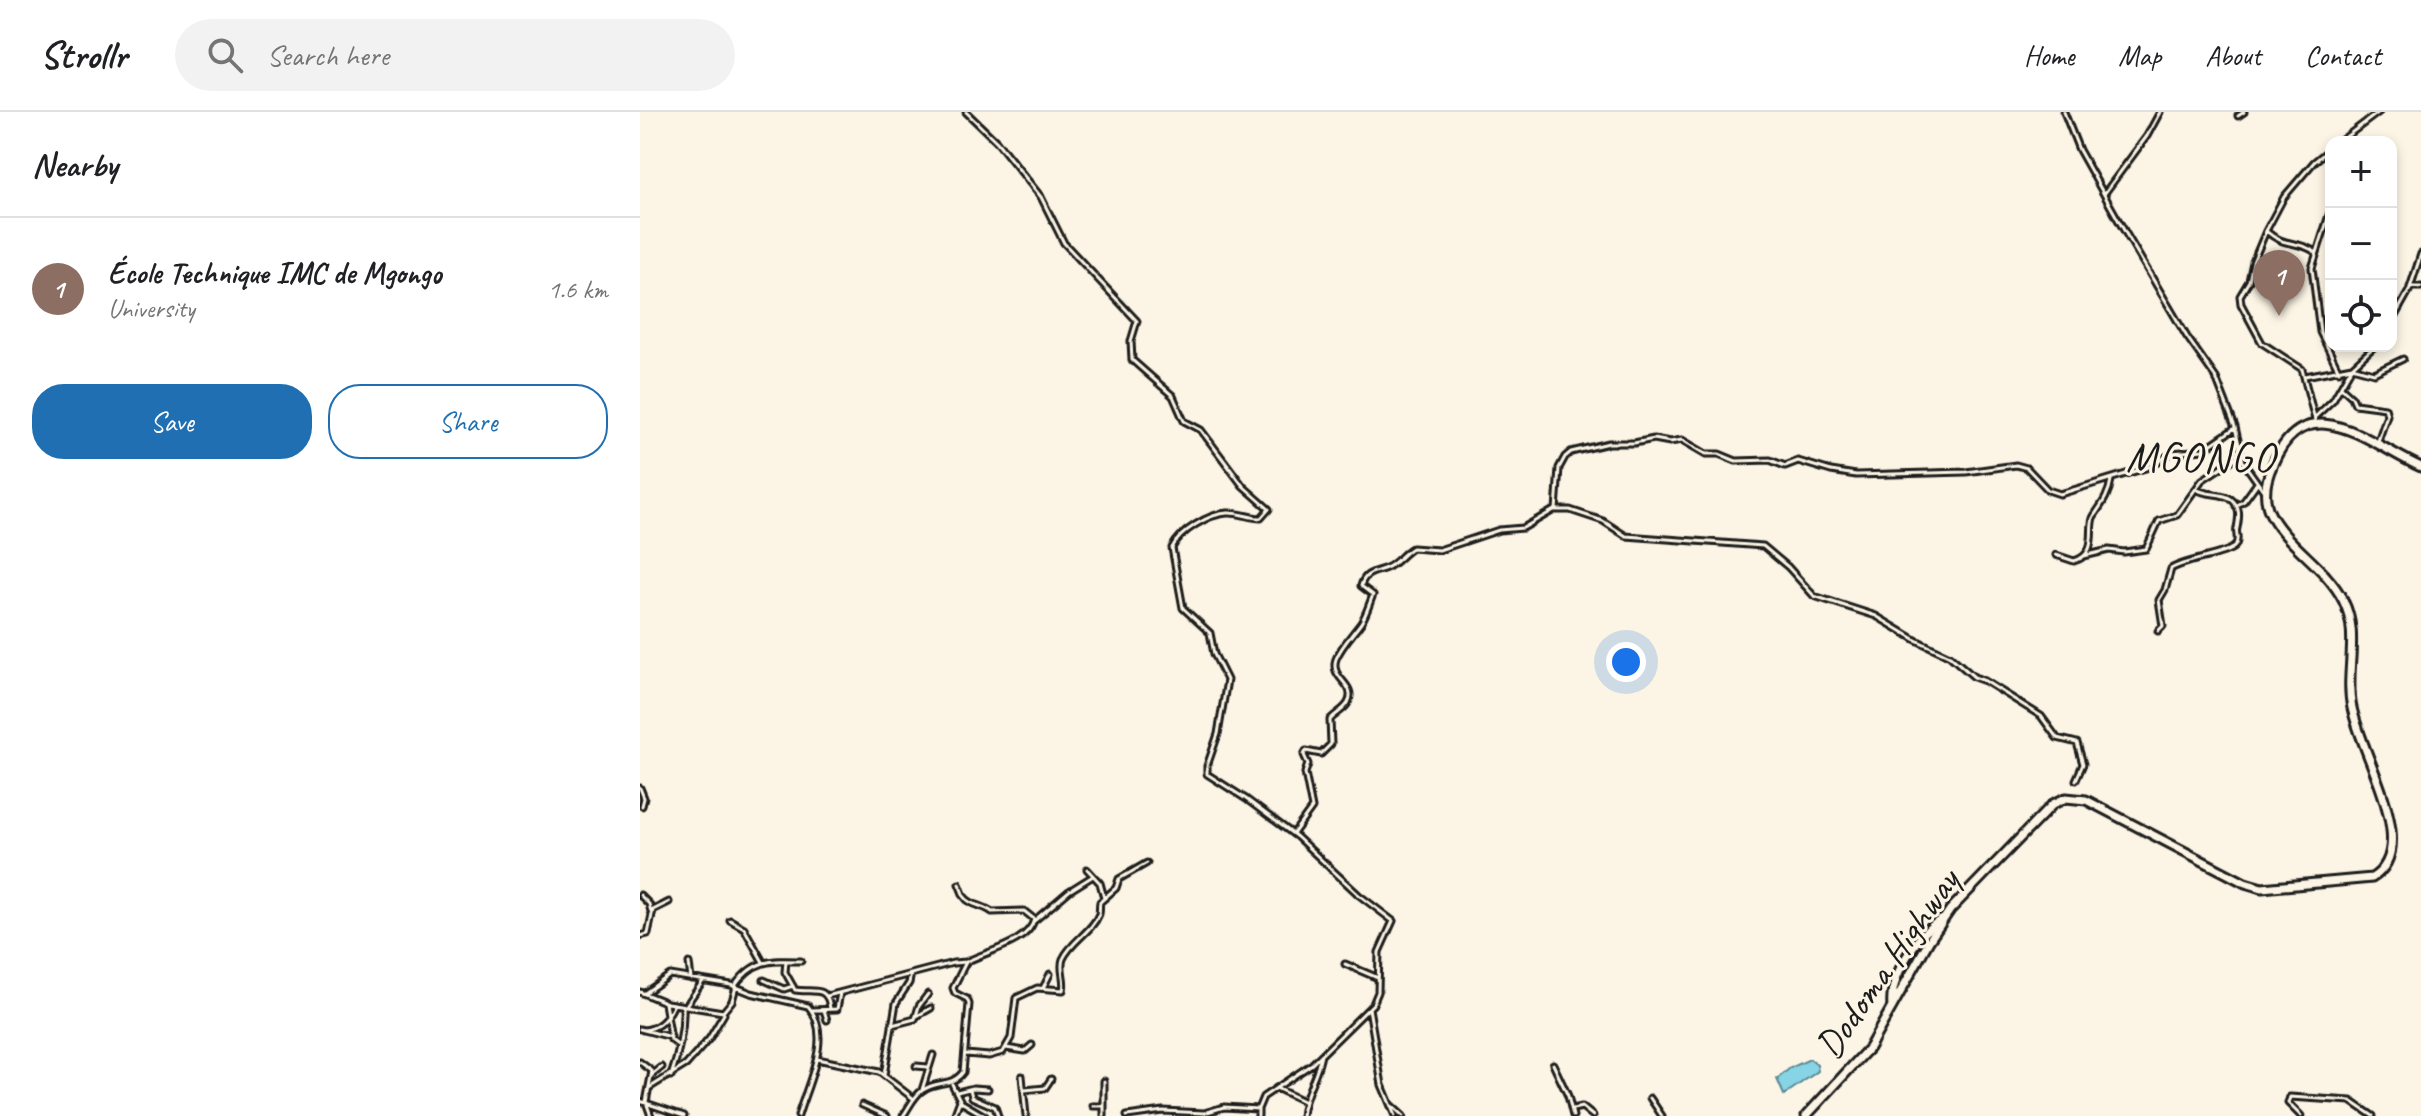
<!DOCTYPE html>
<meta charset="utf-8">
<style>
:root{--surface:#fff;--page:#f2f2f2;--text:#202124;--muted:#757577;--line:#e0e0e0;--accent:#1f6fb2}
body{margin:0;font-family:Caveat,sans-serif;background:var(--page);color:var(--text)}
.controls{position:absolute;right:24px;top:24px;display:grid;overflow:hidden;border-radius:16px;box-shadow:0 4px 12px #0003}
.controls button{width:72px;height:72px;display:grid;place-items:center;padding:0;border:0;border-bottom:2px solid var(--line);background:var(--surface);color:var(--text);font:40px sans-serif}
.you{position:absolute;left:986px;top:550px;width:28px;height:28px;margin:-20px;border:6px solid #fff;border-radius:50%;background:#1a73e8;box-shadow:0 0 0 12px #1a73e833}
.badge{display:grid;place-items:center;width:52px;height:52px;border-radius:50%;background:var(--accent);color:#fff;font-size:26px;font-weight:700}
.pin{position:absolute;translate:-50% -66px;filter:drop-shadow(0 2px 4px #0008)}
.pin::after{content:'';position:absolute;top:42px;width:28px;height:24px;background:inherit;clip-path:polygon(0 0,100% 0,50% 100%)}
.list{margin:0;padding:0;list-style:none}
h2{display:flex;justify-content:space-between;align-items:center;height:104px;margin:0;padding:0 32px;font-size:34px}
h2 small{font-size:26px;font-weight:400;color:var(--muted)}
.list li{display:grid;grid-template-columns:52px 1fr auto;gap:24px;align-items:center;box-sizing:border-box;height:144px;padding:0 32px;border-top:2px solid var(--line)}
.list b{display:block;font-size:30px;white-space:nowrap}
.list p{margin:0;font-size:26px;white-space:nowrap;color:var(--muted)}
.list em{font-size:26px;font-style:normal;color:var(--muted)}
.actions{display:flex;gap:16px;padding:24px 32px}
.actions a{flex:1;padding:18px 0;border:2px solid var(--accent);border-radius:32px;text-align:center;font-size:28px;color:var(--accent)}
.actions .main{background:var(--accent);color:#fff}
.icon{flex:none;width:44px;height:44px;fill:none;stroke:currentColor;stroke-width:2;stroke-linecap:round;stroke-linejoin:round}
.map{position:relative;flex:none;width:1781px;height:1004px;overflow:hidden}
header{display:flex;align-items:center;gap:48px;box-sizing:border-box;height:112px;padding:0 40px;background:var(--surface);border-bottom:2px solid var(--line)}
header strong{font-size:38px}
nav{display:flex;gap:44px;margin-inline-start:auto;font-size:28px}
.search{width:560px;height:72px;background:var(--page);display:flex;align-items:center;gap:20px;box-sizing:border-box;padding:0 28px;border-radius:44px;color:var(--muted);font-size:30px}
main{display:flex}
aside{flex:1;background:var(--surface)}
.map>svg:first-child{display:block}
.water{fill:#86d4e5;stroke:#5c8a95;stroke-width:2}
.lines{fill:none;stroke-linecap:round;stroke-linejoin:round}
.minor-casing{stroke:#1c1c1c;stroke-width:9}
.trunk-casing{stroke:#1c1c1c;stroke-width:13}
.minor{stroke:#fcf5e5;stroke-width:3}
.trunk{stroke:#fcf5e5;stroke-width:7}
.labels{text-anchor:middle;stroke-width:6;stroke-linejoin:round;paint-order:stroke}
.street-label{font-size:38px;fill:#1c1c1c;stroke:#fcf5e5}
.quarter-label{font-size:42px;letter-spacing:2px;fill:#1c1c1c;stroke:#fcf5e5}
</style>
<header>
<strong>Strollr</strong>
<div class="search"><svg class="icon" aria-label="search" viewBox="0 0 24 24"><circle cx="10" cy="10" r="6"/><path d="M15 15l6 6"/></svg>Search here</div>
<nav><a>Home</a><a>Map</a><a>About</a><a>Contact</a></nav>
</header>
<main>
<aside>
<h2>Nearby<small></small></h2>
<ul class="list">
<li><span class="badge" style="background:#8d6e63">1</span><div><b>École Technique IMC de Mgongo</b><p>University</p></div><em>1.6 km</em></li>
</ul>
<div class="actions"><a class="main">Save</a><a>Share</a></div>
</aside>
<div class="map">
<svg width="1781" height="1004" viewBox="0 0 1781 1004">
<rect width="100%" height="100%" fill="#fcf5e5"/>
<filter id="ink" filterUnits="userSpaceOnUse"><feTurbulence type="fractalNoise" baseFrequency=".0125" numOctaves="2"/><feDisplacementMap in="SourceGraphic" scale="16" xChannelSelector="R" yChannelSelector="G"/><feConvolveMatrix kernelMatrix="1 2 1 2 8 2 1 2 1" color-interpolation-filters="sRGB"/></filter>
<g filter="url(#ink)">
<path class="water" d="M 1170,947 L 1177,953 L 1178,959 L 1144,983 L 1137,967 L 1150,956 Z"/>
<g class="lines">
<g class="minor-casing">
<path id="minor" d="M 326,0 L 357,30 L 401,85 L 424,131 L 497,209 L 491,229 L 492,248 L 533,284 L 544,309 L 561,318 L 603,374 L 629,397 L 621,406 C 609,406 599,400 587,401 C 569,402 540,419 532,436 L 543,496 L 570,521 L 574,542 L 587,568 L 578,622 L 567,654 L 567,662 L 606,687 L 657,725 L 719,783 L 753,809 L 739,840 L 738,880 L 733,892 L 672,952 L 623,985 L 618,997 L 618,1004
M 1424,0 L 1439,38 L 1485,120 L 1547,225 L 1576,266 L 1595,315 L 1603,350 L 1623,378
M 1598,4 L 1604,0
M 1699,30 L 1739,0
M 1691,43 L 1691,49
M 1464,82 L 1507,24 L 1520,0
M 1691,97 L 1672,156 L 1680,220 L 1699,259
M 1626,119 C 1645,136 1659,128 1675,140
M 1770,175 L 1781,175
M 1751,211 L 1769,179 L 1781,142
M 1712,255 L 1734,261 L 1763,247
M 1665,264 L 1712,255
M 1701,275 L 1712,285 L 1715,292 L 1745,296 L 1747,303 L 1737,332
M 1675,305 L 1693,288 L 1712,255 L 1735,234
M 1676,312 L 1662,257 L 1622,231 L 1601,192 L 1600,184 L 1609,169 L 1613,150 L 1626,119 L 1644,85 L 1674,50 L 1691,36
M 1596,394 L 1604,389 L 1617,371
M 916,398 L 919,356 L 925,345 L 931,340 L 969,331 L 994,331 L 1014,327 L 1030,330 L 1042,328 L 1066,342 L 1079,342 L 1096,349 L 1130,348 L 1145,354 L 1158,349 L 1191,359 L 1216,363 L 1326,360 L 1376,353 L 1387,356 L 1408,378 L 1420,382 L 1509,355 L 1532,341 L 1563,338 L 1595,316
M 1416,443 L 1434,449 C 1460,442 1447,414 1454,404 C 1462,392 1469,383 1471,368
M 1444,444 L 1469,438 L 1484,440 L 1506,437 L 1519,409 L 1537,403 L 1562,368 L 1600,343
M 1518,519 L 1523,514 L 1519,488 L 1525,478 L 1531,457 C 1544,448 1588,443 1595,434 C 1600,428 1595,421 1597,416 C 1599,406 1601,395 1591,387 C 1582,380 1567,384 1556,377
M 0,676 L 4,686 L 2,694
M 653,722 L 672,696 L 665,661 L 668,652 L 664,643 L 666,639 L 681,642 L 691,632 L 690,608 C 695,602 704,598 708,591 C 718,572 689,567 696,547 C 701,534 713,522 721,511 C 727,501 729,492 733,483 L 721,474 C 725,460 733,461 746,456 C 755,453 763,441 772,436 L 799,438 L 859,418 L 883,416 L 914,398 L 930,398 L 963,409 L 986,424 L 1123,434 L 1148,455 L 1174,484 L 1236,504 L 1276,528 L 1310,544 L 1334,565 L 1345,569 L 1401,604 L 1417,626 L 1437,631 L 1443,652 L 1436,668
M 447,757 L 460,771 L 464,786
M 0,783 L 9,792 L 11,800
M 90,808 L 104,816 L 123,850
M 394,809 L 429,779 L 453,764
M 0,824 L 8,822 L 13,798 L 29,790
M 146,849 L 145,860 L 155,878 C 172,881 188,872 190,897
M 49,851 L 51,867
M 705,852 L 738,866
M 124,868 L 144,877 L 153,874
M 94,875 C 113,847 131,848 161,849
M 403,876 L 410,862
M 0,880 L 27,891 L 83,900 L 92,889 L 96,875
M 5,881 L 30,863 L 91,873 L 111,881 L 168,894 C 194,924 167,972 158,1004
M 187,884 L 271,862
M 25,891 L 31,928 L 39,934
M 47,892 L 63,869
M 729,896 L 742,973 L 755,1004
M 172,898 L 197,897 L 200,881
M 184,898 L 187,908
M 277,904 L 291,896
M 252,913 L 275,907 L 279,894 L 288,882
M 0,917 L 31,925
M 3,918 C 18,917 28,906 34,892
M 366,936 L 385,939 L 392,933
M 326,942 L 349,944 L 363,940 L 371,926 L 376,886 L 397,876 L 423,878 C 426,868 419,857 423,847 C 431,829 452,820 459,802 C 460,798 459,794 460,790 L 476,776 L 479,767 L 507,751
M 177,947 L 239,960 L 274,987
M 0,950 L 12,959 L 6,990 L 11,1004
M 913,952 L 928,984 L 933,1004
M 276,954 L 288,955
M 12,963 L 22,955
M 244,963 L 256,891 L 269,871 L 271,862 L 313,851 L 326,850
M 31,964 C 39,941 44,918 43,894
M 382,964 L 386,1004
M 312,972 L 321,990 L 345,1004
M 9,976 L 46,953 L 69,927 L 84,902
M 636,976 L 663,989
M 330,977 L 332,985 L 355,995 L 358,1004
M 282,978 L 293,943
M 385,978 L 405,976 L 411,967
M 317,980 L 333,976 L 348,977
M 1010,986 L 1022,1004
M 0,989 L 44,1004
M 222,993 L 247,1004
M 453,994 L 463,994
M 752,994 L 763,1004
M 933,997 L 942,995 L 953,1004
M 263,1004 C 269,996 274,983 283,978 C 297,968 312,975 323,960 L 329,892 L 327,887 L 315,881 L 313,876 L 326,850 C 344,840 390,831 394,807 L 384,799 L 352,800 C 344,793 330,794 324,784 C 322,780 321,776 319,772
M 314,1004 L 320,988
M 464,1004 L 464,969
M 487,1004 L 523,999 L 564,1001 L 584,995 L 618,997
M 662,1004 C 664,981 677,965 681,943
M 1661,1004 L 1648,991 L 1650,985 L 1711,989 L 1733,1004"/>
</g>
<g class="trunk-casing">
<path id="trunk" d="M 1252,895 C 1249,866 1276,822 1301,808
M 1166,1004 L 1229,936 L 1289,829 L 1310,798 L 1413,692 L 1426,686 L 1446,688 L 1605,771 L 1622,776 L 1732,766 C 1781,736 1724,650 1712,596 C 1704,560 1721,523 1703,488 C 1686,455 1650,436 1632,405 C 1622,388 1625,369 1633,352 C 1667,272 1731,333 1781,355"/>
</g>
<use href="#minor" class="minor"/>
<use href="#trunk" class="trunk"/>
</g>
</g>
<g class="labels">
<g class="street-label">
<text transform="translate(1247 851) rotate(-55)" y="13">Dodoma Highway</text>
</g>
<g class="quarter-label">
<text x="1561" y="359">MGONGO</text>
</g>
</g>
</svg>
<div class="controls">
<button>+</button>
<button>−</button>
<button><svg class="icon" aria-label="locate" viewBox="0 0 24 24"><circle cx="12" cy="12" r="6"/><path d="M12 2v4M12 18v4M2 12h4M18 12h4"/></svg></button>
</div>
<div class="you"></div>
<div class="pin badge" style="left:1639px;top:204px;background:#8d6e63">1</div>
</div>
</main>
